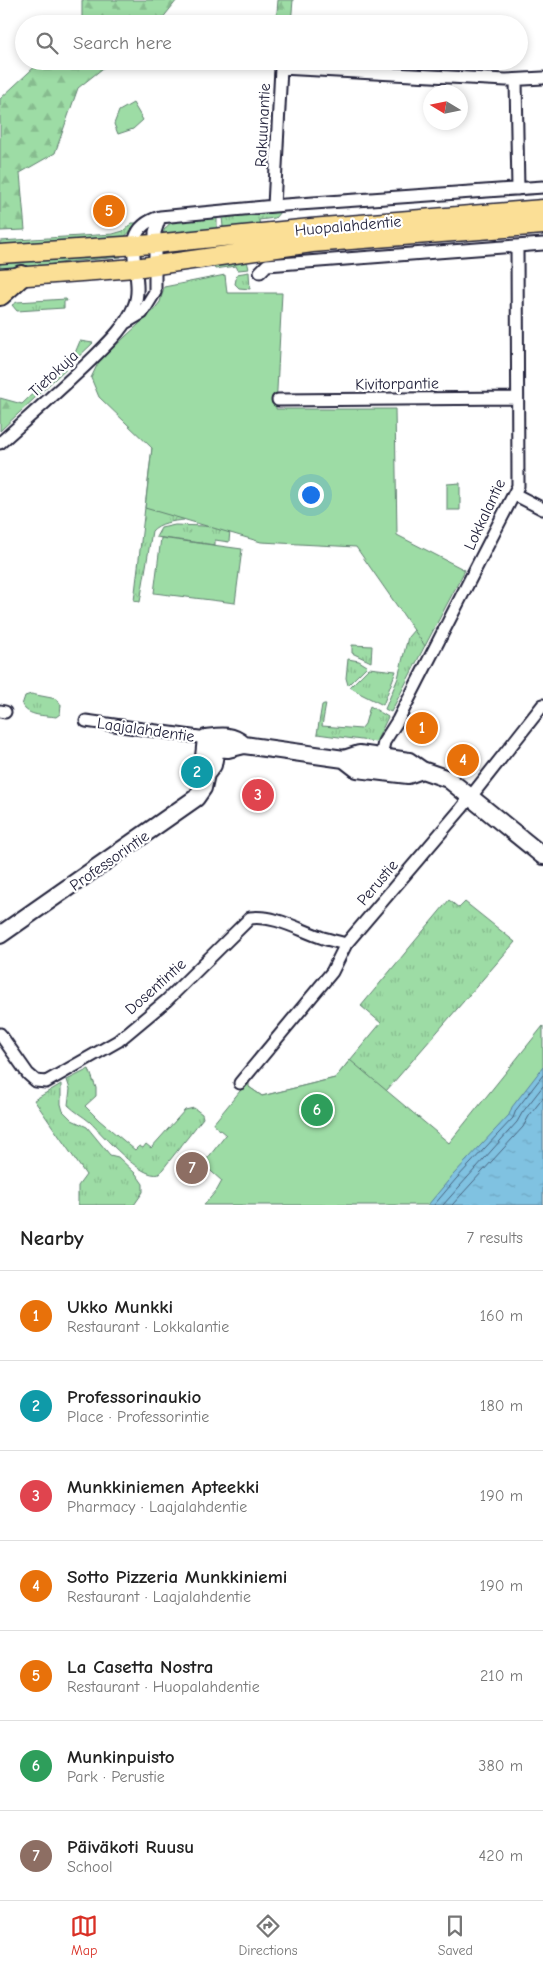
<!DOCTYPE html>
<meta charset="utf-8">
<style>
:root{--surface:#fff;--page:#f6f6f6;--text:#222;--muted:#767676;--line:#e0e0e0;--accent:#d93025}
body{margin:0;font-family:"Comic Neue",sans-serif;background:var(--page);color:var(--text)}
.compass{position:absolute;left:423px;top:85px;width:45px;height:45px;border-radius:50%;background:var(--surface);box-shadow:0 2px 8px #0003;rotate:280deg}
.you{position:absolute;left:310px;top:494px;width:18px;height:18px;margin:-12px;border:4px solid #fff;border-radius:50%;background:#1a73e8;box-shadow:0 0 0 8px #1a73e833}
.badge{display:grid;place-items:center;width:32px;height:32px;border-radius:50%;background:var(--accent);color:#fff;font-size:16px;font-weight:700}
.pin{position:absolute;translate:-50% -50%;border:2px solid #fff;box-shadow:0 1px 5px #0006}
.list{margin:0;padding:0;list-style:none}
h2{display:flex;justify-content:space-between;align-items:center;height:65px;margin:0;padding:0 20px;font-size:21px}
h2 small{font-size:16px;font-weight:400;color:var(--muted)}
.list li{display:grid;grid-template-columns:32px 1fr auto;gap:15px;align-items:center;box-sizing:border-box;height:90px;padding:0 20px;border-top:1px solid var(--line)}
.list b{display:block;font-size:19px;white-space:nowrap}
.list p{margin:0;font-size:16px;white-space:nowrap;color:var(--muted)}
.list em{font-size:16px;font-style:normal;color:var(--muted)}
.icon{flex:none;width:28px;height:28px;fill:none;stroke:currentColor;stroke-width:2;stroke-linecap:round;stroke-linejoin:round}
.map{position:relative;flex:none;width:543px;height:1205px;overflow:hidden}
.search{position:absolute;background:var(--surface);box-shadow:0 2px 8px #0003;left:15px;right:15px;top:15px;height:55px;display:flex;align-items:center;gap:12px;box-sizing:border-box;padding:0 18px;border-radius:28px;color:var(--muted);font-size:19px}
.sheet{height:695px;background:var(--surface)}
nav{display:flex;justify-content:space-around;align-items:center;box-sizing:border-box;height:70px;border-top:1px solid var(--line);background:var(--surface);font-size:14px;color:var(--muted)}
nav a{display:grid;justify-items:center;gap:2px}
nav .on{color:var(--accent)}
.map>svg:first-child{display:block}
.grass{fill:url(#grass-tufts);stroke:#607f70}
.forest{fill:url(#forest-firs);stroke:#607f70}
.park{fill:#9ddca5;stroke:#607f70}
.water{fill:url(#water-ripples);stroke:#5a829f}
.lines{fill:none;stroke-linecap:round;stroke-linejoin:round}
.shore{stroke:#48627d;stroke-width:1}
.street-casing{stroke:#22223b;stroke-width:15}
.secondary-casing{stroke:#22223b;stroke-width:20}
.primary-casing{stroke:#22223b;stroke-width:21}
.highway-casing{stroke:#22223b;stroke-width:24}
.street{stroke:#fff;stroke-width:11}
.secondary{stroke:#fff;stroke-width:16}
.primary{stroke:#fbdf96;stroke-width:18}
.highway{stroke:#fbdf96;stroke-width:20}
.labels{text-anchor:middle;stroke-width:4.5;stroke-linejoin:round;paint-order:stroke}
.street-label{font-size:16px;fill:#22223b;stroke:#fff}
</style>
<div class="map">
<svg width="543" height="1205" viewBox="0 0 543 1205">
<defs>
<pattern id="grass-tufts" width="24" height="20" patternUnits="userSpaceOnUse" patternTransform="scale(1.25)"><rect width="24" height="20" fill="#9ddca5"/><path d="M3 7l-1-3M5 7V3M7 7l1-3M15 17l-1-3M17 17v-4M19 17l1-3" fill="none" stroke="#87bc8f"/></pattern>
<pattern id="forest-firs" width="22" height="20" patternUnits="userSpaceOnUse" patternTransform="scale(1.25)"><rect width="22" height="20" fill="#9ddca5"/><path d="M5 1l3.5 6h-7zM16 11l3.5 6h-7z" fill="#87bc8f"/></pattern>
<pattern id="water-ripples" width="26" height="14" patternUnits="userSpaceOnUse" patternTransform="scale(1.25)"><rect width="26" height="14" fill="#80c2e1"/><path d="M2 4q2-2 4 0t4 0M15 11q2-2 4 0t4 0" fill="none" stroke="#6ea6c2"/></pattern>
</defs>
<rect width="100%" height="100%" fill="#fff"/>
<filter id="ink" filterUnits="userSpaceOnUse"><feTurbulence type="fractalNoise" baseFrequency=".02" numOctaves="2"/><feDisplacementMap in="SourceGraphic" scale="10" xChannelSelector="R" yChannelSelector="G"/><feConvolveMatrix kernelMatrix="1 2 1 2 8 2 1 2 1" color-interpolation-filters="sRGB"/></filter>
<g filter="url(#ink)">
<path class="grass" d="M 280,212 L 275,218 L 259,220 L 260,228 L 166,237 L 163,234 C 167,214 201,219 217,218 L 217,228 L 223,227 L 222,217 Z
M 132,223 L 138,223 L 132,230 L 122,239 L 0,247 L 0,241 L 113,234 L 123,231 Z
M 120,254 L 121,257 L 67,262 L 0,272 L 0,262 Z
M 247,261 L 249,269 L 238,270 L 236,266 L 215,269 L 214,267 L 225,263 Z
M 249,272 L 250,289 L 239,288 L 235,284 L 237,274 Z
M 66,299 L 67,301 L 64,301 L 64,308 L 17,311 L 12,305 L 17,302 Z
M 152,448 L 184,520 C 173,521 159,523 152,531 L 140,602 L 134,601 Z
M 175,525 L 204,526 L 230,530 L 229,542 L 215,540 L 215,545 L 156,537 L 161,528 Z
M 436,619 L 438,620 L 391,712 L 385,709 L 398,678 L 408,637 L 414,630 Z
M 352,645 L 372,646 L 371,662 L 352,653 Z
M 348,659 L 359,661 L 367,666 L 348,685 L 346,678 Z
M 369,668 L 396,671 L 383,705 L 361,694 L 350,687 Z
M 31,694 L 57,699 L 61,705 L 60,714 L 56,717 C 44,715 29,717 22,705 L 25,696 Z
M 324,704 L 326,704 L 322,726 L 361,729 L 365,724 L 370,706 L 388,717 L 376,742 L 317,734 L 322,705 Z
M 449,900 L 459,908 L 465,902 L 515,942 L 386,1091 L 343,1082 L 266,1109 L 249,1087 L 262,1096 L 335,1078 L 381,1023 L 361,1006 Z
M 89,1069 L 96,1088 L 96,1096 L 85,1106 L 99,1120 L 135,1150 L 139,1146 L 143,1148 L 146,1144 L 151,1148 L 185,1110 L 194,1108 L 202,1114 L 203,1118 L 159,1174 C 141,1180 102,1134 90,1122 C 83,1116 75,1112 68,1105 L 70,1089 L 67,1080 Z
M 61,1084 L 61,1104 L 63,1111 L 72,1120 L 87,1127 L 110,1155 L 118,1157 L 136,1174 L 143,1184 L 143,1192 L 134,1205 L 78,1205 L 78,1186 L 86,1175 L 34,1100 Z"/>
<path class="forest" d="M 82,0 L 177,0 L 158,24 L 80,24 L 82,22 Z
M 278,0 L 293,0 L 291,24 L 276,24 Z
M 41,61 L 112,61 L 78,88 L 55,153 L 20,173 L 25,230 L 0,231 L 0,99 Z
M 80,341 L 93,343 L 0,431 L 0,398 L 22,404 L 75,353 Z"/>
<path class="park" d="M 133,103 L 143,120 L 133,129 L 118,134 L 114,124 L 119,111 Z
M 225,275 L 227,293 L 282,293 L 276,409 L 395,409 L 397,535 L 465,570 L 425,646 L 356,547 L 261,542 L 145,508 L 152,448 L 99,397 L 91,378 L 99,361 L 152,312 L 160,302 L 164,287 Z
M 460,483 L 460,510 L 447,510 L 447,484 Z
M 161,538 L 242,549 L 235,603 L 154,593 Z
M 543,1026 L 543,1205 L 204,1205 L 217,1190 L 222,1181 L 203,1164 L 226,1135 L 213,1124 L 249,1080 L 249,1087 L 262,1096 L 335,1078 L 350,1060 L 449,1143 Z"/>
<path class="water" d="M 543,1067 L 543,1205 L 428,1205 L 453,1175 L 509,1115 L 512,1107 Z"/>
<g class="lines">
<path class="shore" d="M 434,1205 L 456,1179 L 513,1118 L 516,1110 L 543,1075
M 443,1205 L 517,1122 L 522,1113 L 543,1086
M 452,1205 L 523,1127 L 529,1116 L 543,1098"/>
<g class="street-casing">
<path id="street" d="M 516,80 L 518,189
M 274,206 L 281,68 L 506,80 L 543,78
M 260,272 L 267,265 L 543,244
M 125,323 L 142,313 L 155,292 L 155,232 L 160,217
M 278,400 L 517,398
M 0,443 C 30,416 61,389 91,360 C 107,344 125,328 134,306 C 147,276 112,231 160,217 L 285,205 L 543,187
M 514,494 L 543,509
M 0,711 L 5,712
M 86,721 L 206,738 L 211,743
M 380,762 L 384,742 L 398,720 L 518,486 L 517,246
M 0,1034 L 28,1074 L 36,1081 L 46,1082 L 118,1041 L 166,1001 L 250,918 C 276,915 299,930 323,938 C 330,940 338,942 346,944
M 240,1083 L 332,972 L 346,944 L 461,809 L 543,705"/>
</g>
<g class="secondary-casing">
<path id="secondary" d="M 344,759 L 357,769 L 408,775 L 422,770
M 206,774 L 203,766 L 206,738 C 221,736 232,734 244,745
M 0,935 L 196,798 L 203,788 L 206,774 L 213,765 L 216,748 L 228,749 L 244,745 L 344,759 L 359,754 L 409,761 L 422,770 L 448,779 L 543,856"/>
</g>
<g class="primary-casing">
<path id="primary" d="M 0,254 L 154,244 L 311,228 L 543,209
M 0,278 L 135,268 L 312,243 L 543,225"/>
</g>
<g class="highway-casing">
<path id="highway" d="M 0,295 L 21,276"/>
</g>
<use href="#street" class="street"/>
<use href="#secondary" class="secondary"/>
<use href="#primary" class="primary"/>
<use href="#highway" class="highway"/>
</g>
</g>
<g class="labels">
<g class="street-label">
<text transform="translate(262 125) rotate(-87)" y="6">Rakuunantie</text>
<text transform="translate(348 225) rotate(-5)" y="6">Huopalahdentie</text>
<text transform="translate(53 373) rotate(-43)" y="6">Tietokuja</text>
<text transform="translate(397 383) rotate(-1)" y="6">Kivitorpantie</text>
<text transform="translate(484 514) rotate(-65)" y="6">Lokkalantie</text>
<text transform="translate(146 729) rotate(8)" y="6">Laajalahdentie</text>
<text transform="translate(109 860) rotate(-35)" y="6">Professorintie</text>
<text transform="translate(377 882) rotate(-50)" y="6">Perustie</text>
<text transform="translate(155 986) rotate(-42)" y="6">Dosentintie</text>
</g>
</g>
</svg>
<svg class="compass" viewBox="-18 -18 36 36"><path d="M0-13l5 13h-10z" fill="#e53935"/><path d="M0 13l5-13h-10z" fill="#767676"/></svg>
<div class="you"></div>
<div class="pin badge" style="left:422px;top:728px;background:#e8710a">1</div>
<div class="pin badge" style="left:197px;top:772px;background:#0f9aa8">2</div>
<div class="pin badge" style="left:258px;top:795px;background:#e0444e">3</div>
<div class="pin badge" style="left:463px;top:760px;background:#e8710a">4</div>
<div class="pin badge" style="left:109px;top:211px;background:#e8710a">5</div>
<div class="pin badge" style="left:317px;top:1110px;background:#2e9e5b">6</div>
<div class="pin badge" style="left:192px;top:1168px;background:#8d6e63">7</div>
<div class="search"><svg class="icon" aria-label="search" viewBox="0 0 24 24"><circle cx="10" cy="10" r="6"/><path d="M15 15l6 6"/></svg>Search here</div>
</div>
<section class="sheet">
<h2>Nearby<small>7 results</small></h2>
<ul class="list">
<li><span class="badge" style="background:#e8710a">1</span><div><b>Ukko Munkki</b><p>Restaurant · Lokkalantie</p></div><em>160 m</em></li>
<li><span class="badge" style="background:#0f9aa8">2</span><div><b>Professorinaukio</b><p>Place · Professorintie</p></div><em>180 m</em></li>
<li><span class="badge" style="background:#e0444e">3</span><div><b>Munkkiniemen Apteekki</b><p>Pharmacy · Laajalahdentie</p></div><em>190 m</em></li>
<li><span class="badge" style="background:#e8710a">4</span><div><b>Sotto Pizzeria Munkkiniemi</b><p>Restaurant · Laajalahdentie</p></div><em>190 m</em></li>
<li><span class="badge" style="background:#e8710a">5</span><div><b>La Casetta Nostra</b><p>Restaurant · Huopalahdentie</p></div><em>210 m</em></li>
<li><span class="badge" style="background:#2e9e5b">6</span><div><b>Munkinpuisto</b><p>Park · Perustie</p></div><em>380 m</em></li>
<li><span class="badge" style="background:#8d6e63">7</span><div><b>Päiväkoti Ruusu</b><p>School</p></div><em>420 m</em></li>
</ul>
</section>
<nav>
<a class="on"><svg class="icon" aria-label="map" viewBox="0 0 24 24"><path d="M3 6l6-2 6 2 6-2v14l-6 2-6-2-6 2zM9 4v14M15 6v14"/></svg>Map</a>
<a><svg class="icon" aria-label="directions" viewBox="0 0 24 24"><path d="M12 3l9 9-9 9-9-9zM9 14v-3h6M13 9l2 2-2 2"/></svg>Directions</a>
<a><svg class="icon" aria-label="saved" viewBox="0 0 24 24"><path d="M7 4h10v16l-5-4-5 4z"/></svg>Saved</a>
</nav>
